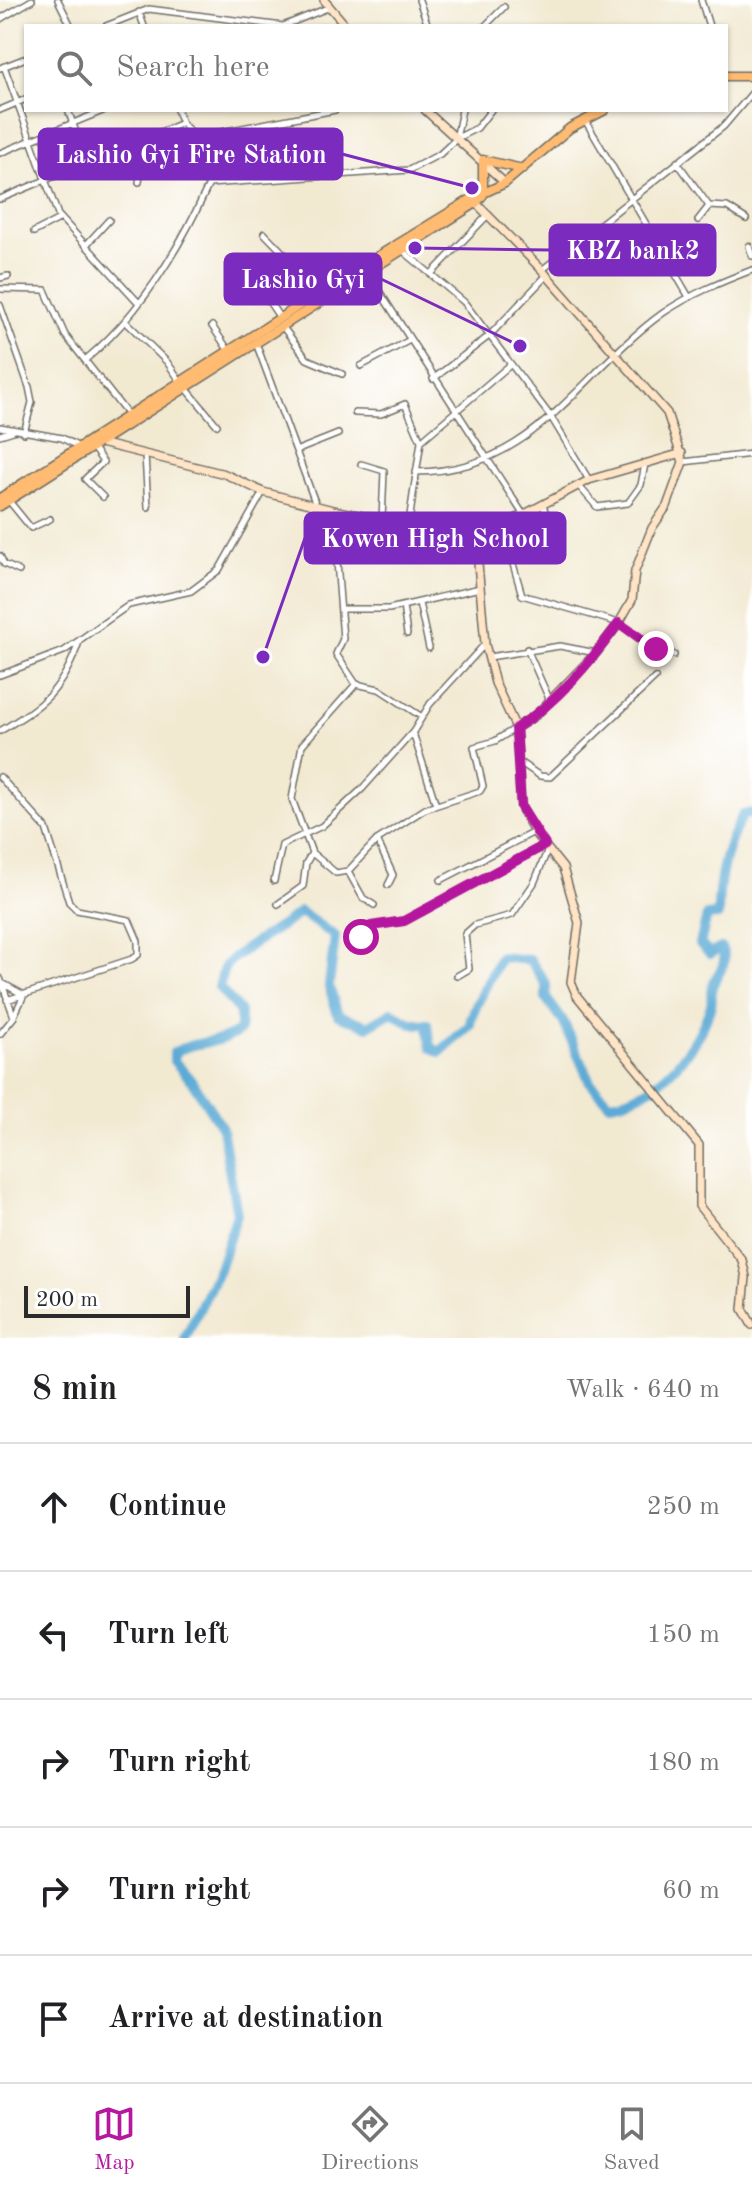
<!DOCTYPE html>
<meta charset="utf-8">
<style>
:root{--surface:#fff;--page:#f2f2f2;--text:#202124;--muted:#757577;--line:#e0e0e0;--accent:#b5179e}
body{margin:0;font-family:"Old Standard TT",serif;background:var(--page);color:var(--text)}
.scale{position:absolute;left:24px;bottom:20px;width:166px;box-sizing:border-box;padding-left:8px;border:4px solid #2b2b2b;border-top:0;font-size:22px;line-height:28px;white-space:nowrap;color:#2b2b2b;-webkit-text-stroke:6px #fff;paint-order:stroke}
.stop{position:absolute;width:24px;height:24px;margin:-18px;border:6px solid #b5179e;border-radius:50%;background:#fff}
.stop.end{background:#b5179e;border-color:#fff;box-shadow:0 2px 8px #0008}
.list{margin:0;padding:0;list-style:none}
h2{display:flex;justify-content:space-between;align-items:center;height:104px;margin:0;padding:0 32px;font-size:34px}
h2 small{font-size:26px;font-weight:400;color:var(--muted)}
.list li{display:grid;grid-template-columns:52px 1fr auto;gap:24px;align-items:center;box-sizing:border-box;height:128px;padding:0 32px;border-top:2px solid var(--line)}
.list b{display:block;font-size:30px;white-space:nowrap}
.list em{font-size:26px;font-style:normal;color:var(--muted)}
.icon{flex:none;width:44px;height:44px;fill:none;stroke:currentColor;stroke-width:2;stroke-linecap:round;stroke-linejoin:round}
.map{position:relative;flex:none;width:752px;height:1338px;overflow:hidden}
.search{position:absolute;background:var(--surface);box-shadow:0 2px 6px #0004;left:24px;right:24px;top:24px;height:88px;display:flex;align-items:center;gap:20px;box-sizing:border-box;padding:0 28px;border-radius:0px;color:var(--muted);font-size:30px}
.sheet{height:744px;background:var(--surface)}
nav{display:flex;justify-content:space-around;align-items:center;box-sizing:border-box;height:112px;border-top:2px solid var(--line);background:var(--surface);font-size:22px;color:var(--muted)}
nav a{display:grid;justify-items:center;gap:4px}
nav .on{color:var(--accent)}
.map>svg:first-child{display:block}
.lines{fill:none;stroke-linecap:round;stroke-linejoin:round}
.river{stroke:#5baad5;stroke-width:10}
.street-casing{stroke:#716e65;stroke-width:8}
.secondary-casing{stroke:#716e65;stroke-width:10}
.primary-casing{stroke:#716e65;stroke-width:11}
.street{stroke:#fff;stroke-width:5}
.secondary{stroke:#ffe4c6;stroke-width:7}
.primary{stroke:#ffbb71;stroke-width:8}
.route{stroke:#b5179e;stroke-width:10}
.leader{fill:none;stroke:#7b2cbf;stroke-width:3}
.callout-dot{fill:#7b2cbf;stroke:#fff;stroke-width:3}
.callout{fill:#7b2cbf;stroke:#7b2cbf;stroke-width:3}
.callout-label{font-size:26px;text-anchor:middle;font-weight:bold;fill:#fff}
</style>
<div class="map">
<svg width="752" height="1338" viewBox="0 0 752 1338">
<rect width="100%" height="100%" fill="#fff"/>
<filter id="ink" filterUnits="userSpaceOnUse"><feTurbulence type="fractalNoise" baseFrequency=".0125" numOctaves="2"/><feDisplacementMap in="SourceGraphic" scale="16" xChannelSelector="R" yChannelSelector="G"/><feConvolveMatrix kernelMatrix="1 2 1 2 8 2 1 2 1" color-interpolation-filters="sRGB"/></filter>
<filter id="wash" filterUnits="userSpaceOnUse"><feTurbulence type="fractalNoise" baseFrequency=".006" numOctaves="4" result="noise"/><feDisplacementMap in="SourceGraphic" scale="32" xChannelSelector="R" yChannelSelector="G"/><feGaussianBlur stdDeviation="1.8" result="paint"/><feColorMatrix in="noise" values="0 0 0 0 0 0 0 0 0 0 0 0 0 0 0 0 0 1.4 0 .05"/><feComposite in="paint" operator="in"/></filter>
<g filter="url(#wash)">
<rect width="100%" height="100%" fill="#f2e9d1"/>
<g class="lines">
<path class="river" d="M 185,1338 L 219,1269 L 237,1214 L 222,1128 L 192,1081 L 174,1061 L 174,1053 C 195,1039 220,1046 240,1030 L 240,1012 L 219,987 C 221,981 222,972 225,967 C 235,951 282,928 300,912 L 335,936 L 329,986 L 338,1015 L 368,1026 L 392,1012 L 412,1024 L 427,1024 L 431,1047 L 440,1052 L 470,1025 C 470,1013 493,974 500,957 L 530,960 L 546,984 L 546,998 L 563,1021 L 590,1082 L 609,1103 C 657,1098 697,1050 711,1005 C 713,999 710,992 712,987 C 717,971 730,966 721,948 L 710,954 L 700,944 L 707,916 L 718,915 C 718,880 725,846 743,815 L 752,813"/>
</g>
</g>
<g filter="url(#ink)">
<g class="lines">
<g class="street-casing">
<path id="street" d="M 58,0 L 71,26
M 419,0 L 428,26
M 701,0 L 709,26
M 139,12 L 144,26
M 0,19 L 32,0
M 106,26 L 149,9 L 283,26 L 330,7
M 485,26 L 504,7
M 4,66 L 58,215 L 138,302
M 0,68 L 26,58
M 0,110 L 26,99
M 68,110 L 87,163
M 585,120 L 689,297
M 195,137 L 335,110
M 457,138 L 477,128 L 491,110
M 137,142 L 143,160 L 139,182
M 0,153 L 105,110
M 677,162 L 709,206 L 698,220
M 171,169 L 208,180
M 209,184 L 409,170 L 440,154 L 456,139 L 462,110
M 0,199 L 182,123
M 709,206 L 727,207 L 746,219
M 34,232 L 61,218
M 264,233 L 298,268 L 315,295
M 87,244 L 109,220
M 749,246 L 752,256
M 402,250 L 464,302 L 551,417 L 589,480
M 542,270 L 724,126 L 752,93
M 367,272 L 523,514
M 431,274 L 488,215
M 251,275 L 280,318
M 0,278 L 8,276
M 0,289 L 45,290 L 65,335 L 128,415
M 0,305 L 29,387 L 32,402 L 24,433
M 125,321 L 167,362 L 181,382
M 212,326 L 229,351
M 282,326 L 307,359 L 342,374
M 256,343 L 316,505
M 85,360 C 140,315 180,248 209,184 L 195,137 L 182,123 L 177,110
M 361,366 L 408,341
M 433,379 L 489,336 L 547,275
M 186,388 L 217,425
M 355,413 L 381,414 L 405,404 L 421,441
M 0,427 L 62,438 L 79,447
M 0,435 L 13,431
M 93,448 L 103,462 L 85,479 L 103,497
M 298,450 L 338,434
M 145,455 L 148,507
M 683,462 L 752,454
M 361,464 L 384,471 L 382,520
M 416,472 C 534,472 578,374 663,313 C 691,294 721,282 752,270
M 578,485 L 597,507 L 628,503 L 641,485 L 645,464
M 9,501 L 31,528 L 50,519
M 543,505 L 553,535
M 333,510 L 343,639 L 336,654 L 356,684
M 409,522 L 421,441 L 510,365
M 502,526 L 522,595 L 619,623 L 642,641 L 674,655
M 0,556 L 4,564 L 19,571
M 419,603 L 429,648
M 403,606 L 407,634
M 342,609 L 389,609 L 480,588
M 527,649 L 550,701
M 489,657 L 560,646 L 596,653
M 0,675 L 64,651 L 129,605 L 191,591 L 219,570 L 263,492
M 422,717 L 379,689 L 356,684 L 302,745 L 292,799 L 312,853 L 336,873 L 348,871 L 377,840 L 425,809 L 480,791 L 483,786 L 474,747 L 495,741 L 516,728
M 0,731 C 44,705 62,691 79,642
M 413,733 L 436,805
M 518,761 L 540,776 L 550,777 L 655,678
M 0,777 L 46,828 L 69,902 L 77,910 L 129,920 L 138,941 L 138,955 L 132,959 L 7,1000
M 377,840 L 393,875 L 388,885
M 348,871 L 363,898 L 374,905
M 441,880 L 534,832
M 274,881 L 282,845 L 322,826 L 362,789 L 413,732 L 430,704 L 485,644
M 278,904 L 303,886 L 306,863 L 312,853
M 361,937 L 371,926 L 404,921 L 545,845
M 457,976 L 469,969 L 465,934 L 475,925 L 512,915 L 534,883 L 548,849
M 0,978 L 14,1017 L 0,1034
M 0,982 L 24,995 L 14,1016"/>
</g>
<g class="secondary-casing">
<path id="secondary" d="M 324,0 L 346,26
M 425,110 L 505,183
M 476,203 L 542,270 L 667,413 L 683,462 L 667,506 L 652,528 L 635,571 L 632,600 L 619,623 L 596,653 L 536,715 L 516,728
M 100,443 L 225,474 L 263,492 L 333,510 L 382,520 L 475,529 L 502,526 L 589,480 L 682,453
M 475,529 L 485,644 L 495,683 L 516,728 L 521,807 L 534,832 L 563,868 L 579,923 L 571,982 L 577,996 L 699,1145 L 699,1206 L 742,1260 L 746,1277 L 743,1309 L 752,1325"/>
</g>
<g class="primary-casing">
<path id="primary" d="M 726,76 L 752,76
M 0,498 L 339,280 L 473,198 L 505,183 L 570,128 L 605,110
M 0,506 L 476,203 L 483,195 L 483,160 L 523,169"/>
</g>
<use href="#street" class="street"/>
<use href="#secondary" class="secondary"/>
<use href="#primary" class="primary"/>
</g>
</g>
<g class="lines" filter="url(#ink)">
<path class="route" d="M 361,937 L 371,926 L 404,921 L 545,845 L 521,807 L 516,728 C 557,703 591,661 619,623 L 656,649"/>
</g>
<path class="leader" d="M472 188L342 154M415 248L550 250M520 346L381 279M263 657L305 538"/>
<g class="callout-dot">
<circle cx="472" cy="188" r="8"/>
<circle cx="415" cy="248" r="8"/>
<circle cx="520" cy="346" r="8"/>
<circle cx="263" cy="657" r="8"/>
</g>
<g class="callout">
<rect x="39" y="129" width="303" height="50" rx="8"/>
<rect x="550" y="225" width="165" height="50" rx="8"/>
<rect x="225" y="254" width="156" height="50" rx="8"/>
<rect x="305" y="513" width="260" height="50" rx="8"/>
</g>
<g class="callout-label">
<text x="191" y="163">Lashio Gyi Fire Station</text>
<text x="633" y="259">KBZ bank2</text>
<text x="303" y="288">Lashio Gyi</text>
<text x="435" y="547">Kowen High School</text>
</g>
</svg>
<div class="scale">200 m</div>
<div class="stop" style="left:361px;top:937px"></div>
<div class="stop end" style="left:656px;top:649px"></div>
<div class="search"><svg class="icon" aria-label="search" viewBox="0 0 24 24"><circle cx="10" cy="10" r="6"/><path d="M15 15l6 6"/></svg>Search here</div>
</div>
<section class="sheet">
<h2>8 min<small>Walk · 640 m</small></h2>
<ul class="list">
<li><svg class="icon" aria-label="ahead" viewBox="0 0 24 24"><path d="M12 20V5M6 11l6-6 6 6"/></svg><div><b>Continue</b></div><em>250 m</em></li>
<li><svg class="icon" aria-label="left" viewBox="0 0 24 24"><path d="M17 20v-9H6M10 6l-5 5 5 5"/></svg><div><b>Turn left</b></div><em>150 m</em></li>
<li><svg class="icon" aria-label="right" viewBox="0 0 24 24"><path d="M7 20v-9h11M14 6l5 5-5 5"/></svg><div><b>Turn right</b></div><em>180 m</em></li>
<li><svg class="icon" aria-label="right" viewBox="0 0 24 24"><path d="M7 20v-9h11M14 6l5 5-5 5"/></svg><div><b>Turn right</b></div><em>60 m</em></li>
<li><svg class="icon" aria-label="arrive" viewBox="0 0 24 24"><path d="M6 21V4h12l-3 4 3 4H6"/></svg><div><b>Arrive at destination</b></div></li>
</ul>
</section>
<nav>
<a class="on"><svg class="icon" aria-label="map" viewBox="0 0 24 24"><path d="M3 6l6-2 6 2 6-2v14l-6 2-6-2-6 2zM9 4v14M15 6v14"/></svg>Map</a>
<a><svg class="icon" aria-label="directions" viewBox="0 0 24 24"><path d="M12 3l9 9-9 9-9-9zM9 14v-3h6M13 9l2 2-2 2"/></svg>Directions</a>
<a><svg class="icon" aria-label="saved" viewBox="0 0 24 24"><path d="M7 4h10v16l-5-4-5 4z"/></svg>Saved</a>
</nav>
